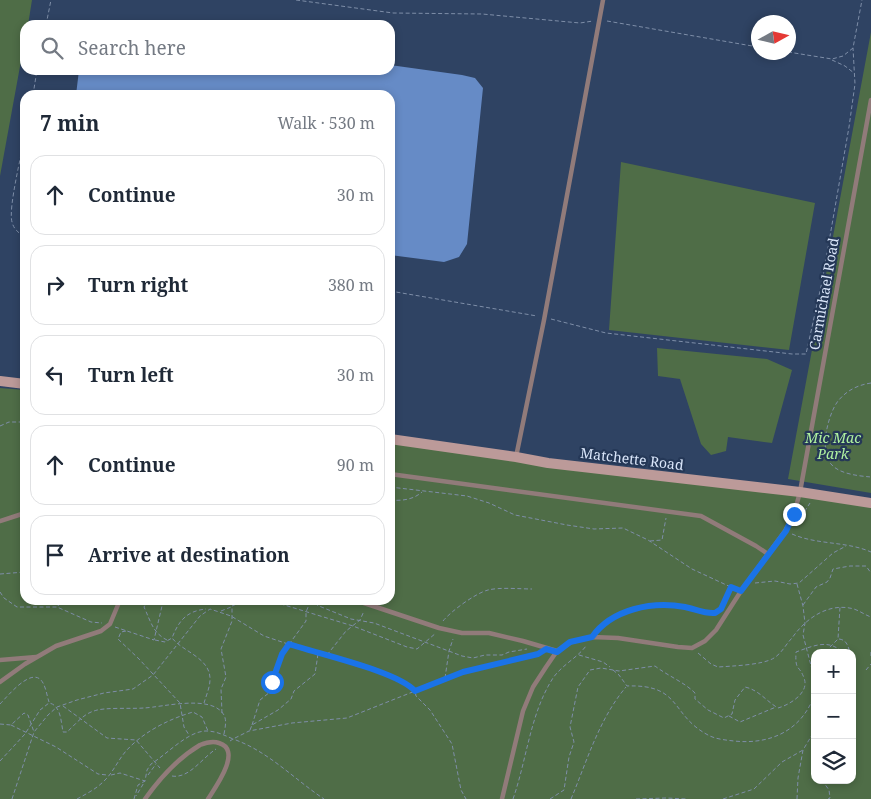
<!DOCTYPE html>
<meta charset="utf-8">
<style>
:root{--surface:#fff;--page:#f6f6f7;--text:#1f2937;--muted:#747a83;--line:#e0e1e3}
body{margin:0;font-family:"Noto Serif",serif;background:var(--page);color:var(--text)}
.controls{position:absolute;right:15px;bottom:15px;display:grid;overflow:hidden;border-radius:10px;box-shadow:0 2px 8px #0003}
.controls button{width:45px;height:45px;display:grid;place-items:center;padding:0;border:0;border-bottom:1px solid var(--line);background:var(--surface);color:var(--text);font:25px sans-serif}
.compass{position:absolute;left:751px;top:15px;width:45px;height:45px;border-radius:50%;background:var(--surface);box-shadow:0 2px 8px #0003;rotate:82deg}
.stop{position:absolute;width:15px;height:15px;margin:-11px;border:4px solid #1a73e8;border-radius:50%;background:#fff}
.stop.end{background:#1a73e8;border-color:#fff;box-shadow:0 1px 5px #0008}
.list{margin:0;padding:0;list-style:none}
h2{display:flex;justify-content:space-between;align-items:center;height:65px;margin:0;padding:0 20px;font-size:21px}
h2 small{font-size:16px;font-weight:400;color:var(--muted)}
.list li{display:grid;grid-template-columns:32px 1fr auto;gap:15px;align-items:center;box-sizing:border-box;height:80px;margin:0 10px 10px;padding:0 10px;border:1px solid var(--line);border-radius:15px}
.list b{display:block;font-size:19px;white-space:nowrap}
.list em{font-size:16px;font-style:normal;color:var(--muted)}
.icon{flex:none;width:28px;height:28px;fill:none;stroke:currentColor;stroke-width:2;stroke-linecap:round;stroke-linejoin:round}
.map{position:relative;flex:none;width:871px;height:799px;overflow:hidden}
.search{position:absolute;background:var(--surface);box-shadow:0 2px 8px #0003;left:20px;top:20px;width:375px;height:55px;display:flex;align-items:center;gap:12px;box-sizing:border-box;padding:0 18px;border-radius:15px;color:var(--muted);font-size:19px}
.panel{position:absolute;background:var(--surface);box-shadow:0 2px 8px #0003;left:20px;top:90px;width:375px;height:515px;border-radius:15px}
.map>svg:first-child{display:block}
.green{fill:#4f6d47;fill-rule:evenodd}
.water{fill:#668bc6}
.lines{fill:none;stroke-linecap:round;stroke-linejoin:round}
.path{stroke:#7e8ea8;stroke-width:1;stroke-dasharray:4 2.5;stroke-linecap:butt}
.service{stroke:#917b7a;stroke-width:4.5}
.secondary{stroke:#bc9a99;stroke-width:10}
.route{stroke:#1a73e8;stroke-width:6}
.labels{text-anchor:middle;stroke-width:4.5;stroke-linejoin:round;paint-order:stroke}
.street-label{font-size:14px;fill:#d9e5f9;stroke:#253857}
.park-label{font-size:14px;font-style:italic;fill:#aff19f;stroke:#253857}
</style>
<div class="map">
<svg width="871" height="799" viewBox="0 0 871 799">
<rect width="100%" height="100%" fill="#2f4363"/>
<path class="green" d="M 0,0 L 32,0 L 28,25 L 25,25 L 25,39 L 0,176 Z
M 871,32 L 871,493 L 788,479 Z
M 621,162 L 815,203 L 789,350 L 609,330 Z
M 657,348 L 767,359 L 792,370 L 772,443 L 728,437 L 726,451 L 711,455 L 701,444 L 680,379 L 658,376 Z
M 0,388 L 25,390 L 25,600 L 390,600 L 390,437 L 871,503 L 871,799 L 0,799 ZM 815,653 L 852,653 L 852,780 L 815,780 Z"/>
<path class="water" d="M 390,65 L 462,75 L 475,78 L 483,88 L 467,244 L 459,257 L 444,262 L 390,255 L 390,95 L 76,95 L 79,70 L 390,70 Z"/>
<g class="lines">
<path class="path" d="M 296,0 L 393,13 L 482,14 L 580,23 L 593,21
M 607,21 L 758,47
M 46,25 L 51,0
M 788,52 L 832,59 L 843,56 L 853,48 L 862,0
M 832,60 L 845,66 L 854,73
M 33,95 L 37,70
M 25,135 C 22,153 8,208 12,222 C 14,230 19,233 25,237
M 390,291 L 537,316
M 551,319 L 606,333 L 792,354 L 806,354 L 822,282 L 849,127 L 855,84 L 853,48
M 871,383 C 858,385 847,390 838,401 C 828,414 819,451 831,464 C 839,474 859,476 871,477
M 0,426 L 9,422 L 25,422
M 390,487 L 467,496 L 489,503 L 515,515 L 567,525 L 594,529 L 623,528 L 648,540 L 692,569 L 735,589
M 390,500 C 401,501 413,500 422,492
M 801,517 L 810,503
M 792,534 C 817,545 846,541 871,552
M 650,541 L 662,540 L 666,518
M 0,574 L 25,572
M 755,583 L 775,581 L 790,584 L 799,583 L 833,553 L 846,546
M 797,584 L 803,606 L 805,623 L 803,635 L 815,681
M 0,592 L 4,598 L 17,607 L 57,607 L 91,622 L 102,623
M 148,600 L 144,607 C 151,622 153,634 169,641
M 268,600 L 353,626 L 407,647 L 417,649 L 436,633
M 309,600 L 319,606 L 351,619 L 374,623 L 462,656 L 473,658 L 485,655 L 502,655 L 509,652 L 527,649
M 803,605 L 816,587 L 827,582 L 830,578 L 833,569 L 850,566 L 866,566 L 871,573
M 58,606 L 61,600
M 221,611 L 231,607
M 443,621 C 451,611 476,593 488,590 C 500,587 520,589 532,589
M 115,627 L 154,640 L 162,606 L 168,600
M 597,630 C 618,608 655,602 685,607 C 695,609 705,614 715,613 L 721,609 L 731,588
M 126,631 L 121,632 L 118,639 L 139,659 L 180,703 L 184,727 L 189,735
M 839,639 C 847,640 848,646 850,653
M 155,640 L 165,642 L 172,638
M 871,652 L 871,657
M 698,653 L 711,664 L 718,667 C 732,666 763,665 774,658 C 782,653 786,644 792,638 C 806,618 829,602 854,609 C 860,611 865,615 871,617
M 827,653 L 830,647 L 838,639 L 840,607
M 327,655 L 346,631 L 360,620 L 364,611
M 579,655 L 603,662 L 610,667
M 852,666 L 854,680 L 852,696
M 613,670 L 619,675 L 627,686 C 682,684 670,715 708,735 C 715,739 725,740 734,741 C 771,745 803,730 815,693
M 866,670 L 871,664
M 445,678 L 449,651 L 453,639
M 204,703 C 206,696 210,687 210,680 C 211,658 183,652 172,638 C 179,620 187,611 206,609
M 0,704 C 7,697 33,664 43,683 C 46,688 47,696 49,702
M 63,706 L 107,738 L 136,740 L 160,768
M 222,713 L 221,689 L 226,677 L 221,649 L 232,621 L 232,606 L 246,600
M 729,716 L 740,722 L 776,707
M 0,724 L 11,725 L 24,713 L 28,715 L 34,732
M 11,725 L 56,747 L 98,774 L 107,775
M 252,725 L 260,700 L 270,692 L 282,654 L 306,621 L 306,612 L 311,600
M 250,730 L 252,725 L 278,710 L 291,699 L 294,691 L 315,674 L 318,654
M 230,741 L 233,739 C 268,751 294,779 324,799
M 0,761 L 25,734 L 40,710 L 49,703 C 61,705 61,722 63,732 L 67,732 C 75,725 83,714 94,711 C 104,707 131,709 144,708 C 163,707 212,694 224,715 C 227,721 225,728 224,734
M 111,775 L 120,773 L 145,781 L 136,796
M 148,775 L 156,764
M 172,776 C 189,779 202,758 216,749
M 822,780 L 829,790 L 830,798 L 828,799
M 12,799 L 34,732 L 48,715 L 57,707 L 77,700 L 104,693 L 133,689 L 153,675 L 200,616 L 210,609 L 231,616 L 264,636 L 309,651 L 370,669 L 409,684 L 415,691 L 416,696 L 430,710 L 452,744 L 461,790 L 466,799
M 77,799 C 86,794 96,789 103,782 C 113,773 118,760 126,751 C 143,732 169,719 193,712 L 202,717 L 208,731
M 134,799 L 138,785 L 145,781 L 147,770 L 151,764 C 166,755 188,731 206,731 C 216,731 224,735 233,739 L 249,731 L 292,723 L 347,718 L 463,672 L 540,653
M 513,799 C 527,759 530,714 553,678 C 562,665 577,658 586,646
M 550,799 L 564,790 L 569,757 L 574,742 L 570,727 L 578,687 L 590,670 L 601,668 L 619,671 L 655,666 C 668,676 684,682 695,693 L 695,699 L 708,710 L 724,718 L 732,714 L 735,700 L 745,687 C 759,690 766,701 778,708 C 789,705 810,693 804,678 C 799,664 795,672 796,652 C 813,646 829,638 843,653
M 571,799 C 587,761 599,719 626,687
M 636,799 L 666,798 L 687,799
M 723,799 L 754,789 L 782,762 L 803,750
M 797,799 L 798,778 L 803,750 L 815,730"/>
<path class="service" d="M 516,457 L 544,320 L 603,0
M 390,474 L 701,516 L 756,546 L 768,554
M 0,521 L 25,513
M 355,600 L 439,628 L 462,633 L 489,633 L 523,641 L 557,651
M 0,660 L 36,657
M 0,682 L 25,664 L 56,646 L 101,631 L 110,624 L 120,600
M 145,799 C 160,778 178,758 200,745 C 205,743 213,741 219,743 C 243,750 215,788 208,799
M 502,799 L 523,711 L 533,687 L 546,667 L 557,651 L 571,642 L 592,637 L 618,638 L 678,647 L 692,648 L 705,641 L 716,630 L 741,591 L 785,531 L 794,514 L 800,492 L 871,100"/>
<path class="secondary" d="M 0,381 L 25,384
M 390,439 L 516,457 L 548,463 L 800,492 L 871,503"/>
</g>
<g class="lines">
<path class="route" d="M 272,682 L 282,654 L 289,644 C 318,654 397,671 415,691 L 463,672 L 538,654 L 546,649 L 557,652 L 570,642 L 592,637 C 612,609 652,601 685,607 C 695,609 705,614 715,613 L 721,609 L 731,587 L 741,591 L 786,531 L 794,514"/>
</g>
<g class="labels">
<g class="street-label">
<text transform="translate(824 294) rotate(-80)" y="5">Carmichael Road</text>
<text transform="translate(632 459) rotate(7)" y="5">Matchette Road</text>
</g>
<g class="park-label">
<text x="833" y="443">Mic Mac<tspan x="833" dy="16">Park</tspan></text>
</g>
</g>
</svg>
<div class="controls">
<button>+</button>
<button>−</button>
<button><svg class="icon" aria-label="layers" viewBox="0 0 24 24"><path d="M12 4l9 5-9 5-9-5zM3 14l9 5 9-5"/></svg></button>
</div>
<svg class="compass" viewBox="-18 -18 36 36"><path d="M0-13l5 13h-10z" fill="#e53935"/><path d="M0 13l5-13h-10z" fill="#747a83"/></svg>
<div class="stop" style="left:272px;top:682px"></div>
<div class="stop end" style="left:794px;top:514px"></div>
<div class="search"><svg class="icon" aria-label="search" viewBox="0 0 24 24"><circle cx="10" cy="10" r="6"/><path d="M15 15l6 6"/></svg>Search here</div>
<section class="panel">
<h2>7 min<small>Walk · 530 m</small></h2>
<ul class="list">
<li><svg class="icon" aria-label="ahead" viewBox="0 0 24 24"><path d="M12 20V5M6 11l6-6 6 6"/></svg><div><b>Continue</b></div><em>30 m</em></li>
<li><svg class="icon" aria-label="right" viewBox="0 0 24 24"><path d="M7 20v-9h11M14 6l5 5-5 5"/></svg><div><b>Turn right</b></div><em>380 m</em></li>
<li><svg class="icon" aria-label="left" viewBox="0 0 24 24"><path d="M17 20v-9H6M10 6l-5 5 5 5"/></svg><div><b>Turn left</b></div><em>30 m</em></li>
<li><svg class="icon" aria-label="ahead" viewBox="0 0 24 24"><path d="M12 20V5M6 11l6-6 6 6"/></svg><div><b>Continue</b></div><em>90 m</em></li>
<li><svg class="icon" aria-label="arrive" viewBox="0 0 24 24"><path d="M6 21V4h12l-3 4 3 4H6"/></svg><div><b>Arrive at destination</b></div></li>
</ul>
</section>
</div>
